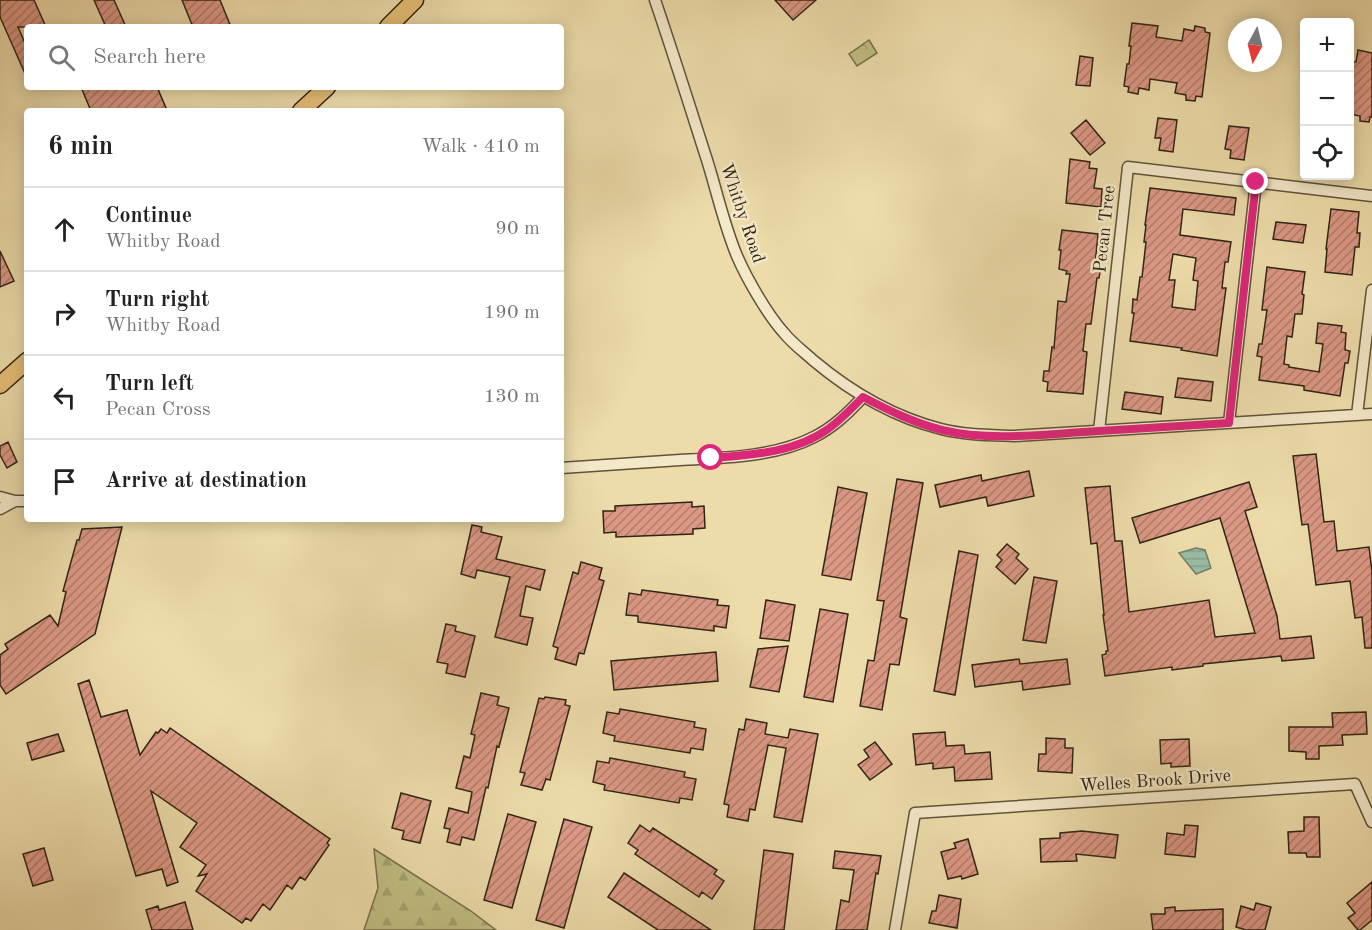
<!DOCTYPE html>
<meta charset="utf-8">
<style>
:root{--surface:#fff;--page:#f6f6f6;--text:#222;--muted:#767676;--line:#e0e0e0}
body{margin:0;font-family:"Old Standard TT",serif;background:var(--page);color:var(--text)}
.controls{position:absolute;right:18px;top:18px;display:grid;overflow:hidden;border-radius:6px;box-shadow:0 3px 15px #0003}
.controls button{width:54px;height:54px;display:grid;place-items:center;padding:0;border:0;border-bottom:2px solid var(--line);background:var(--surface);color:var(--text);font:30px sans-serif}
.compass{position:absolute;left:1228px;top:18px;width:54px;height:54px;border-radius:50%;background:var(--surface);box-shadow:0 3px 15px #0003;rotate:187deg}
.stop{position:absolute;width:18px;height:18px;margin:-14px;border:4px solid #db2777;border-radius:50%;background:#fff}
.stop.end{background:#db2777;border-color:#fff;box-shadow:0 2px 6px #0008}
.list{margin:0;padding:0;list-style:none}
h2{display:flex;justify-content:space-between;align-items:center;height:78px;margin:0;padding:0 24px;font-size:26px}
h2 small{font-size:20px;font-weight:400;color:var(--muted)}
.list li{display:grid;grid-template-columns:39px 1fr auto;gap:18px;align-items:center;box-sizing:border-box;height:84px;padding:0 24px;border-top:2px solid var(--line)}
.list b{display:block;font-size:22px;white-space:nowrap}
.list p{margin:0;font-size:20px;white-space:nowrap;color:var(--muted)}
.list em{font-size:20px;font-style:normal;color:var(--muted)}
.icon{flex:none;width:33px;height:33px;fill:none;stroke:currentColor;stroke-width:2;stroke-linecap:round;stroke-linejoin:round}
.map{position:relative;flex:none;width:1372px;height:930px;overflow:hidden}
.search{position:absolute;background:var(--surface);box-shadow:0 3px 15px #0003;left:24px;top:24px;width:540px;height:66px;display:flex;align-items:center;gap:15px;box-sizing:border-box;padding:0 21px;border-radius:6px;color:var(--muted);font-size:22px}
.panel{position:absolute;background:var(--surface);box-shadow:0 3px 15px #0003;left:24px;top:108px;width:540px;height:414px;border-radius:6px}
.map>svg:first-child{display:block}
.forest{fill:url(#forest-firs);stroke:#78724c;stroke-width:1.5}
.park{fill:url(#park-crowns);stroke:#78724c;stroke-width:1.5}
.water{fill:url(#water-rules);stroke:#70806b;stroke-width:1.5}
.building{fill:url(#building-hatch);stroke:#302515;stroke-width:1.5;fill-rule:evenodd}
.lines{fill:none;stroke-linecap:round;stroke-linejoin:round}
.minor-casing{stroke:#5f533a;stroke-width:13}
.primary-casing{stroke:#302515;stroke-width:19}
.minor{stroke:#f3e8c8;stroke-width:10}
.primary{stroke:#e6be75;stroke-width:16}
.route{stroke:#db2777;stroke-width:8}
.labels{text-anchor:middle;stroke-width:5;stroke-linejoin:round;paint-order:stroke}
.street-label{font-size:18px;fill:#302515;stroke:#f3e8c8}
</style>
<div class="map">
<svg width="1372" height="930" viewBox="0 0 1372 930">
<defs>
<pattern id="forest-firs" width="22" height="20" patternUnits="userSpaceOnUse" patternTransform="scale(1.5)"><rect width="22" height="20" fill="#c0be83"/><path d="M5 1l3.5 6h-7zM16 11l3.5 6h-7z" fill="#a5a370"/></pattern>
<pattern id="park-crowns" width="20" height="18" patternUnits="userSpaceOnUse" patternTransform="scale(1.5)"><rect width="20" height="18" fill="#c0be83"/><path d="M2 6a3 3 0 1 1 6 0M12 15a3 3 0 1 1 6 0" fill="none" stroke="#a5a370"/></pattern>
<pattern id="water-rules" width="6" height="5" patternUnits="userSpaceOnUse" patternTransform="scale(1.5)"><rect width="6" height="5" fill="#9abca5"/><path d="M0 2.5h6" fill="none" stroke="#85a18d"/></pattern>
<pattern id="building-hatch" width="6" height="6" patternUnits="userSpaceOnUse" patternTransform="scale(1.5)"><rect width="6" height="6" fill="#dc9885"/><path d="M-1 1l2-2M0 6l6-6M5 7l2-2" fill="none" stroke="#b37c6c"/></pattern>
</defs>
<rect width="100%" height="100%" fill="#eddcaa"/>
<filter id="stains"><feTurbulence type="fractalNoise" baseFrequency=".00333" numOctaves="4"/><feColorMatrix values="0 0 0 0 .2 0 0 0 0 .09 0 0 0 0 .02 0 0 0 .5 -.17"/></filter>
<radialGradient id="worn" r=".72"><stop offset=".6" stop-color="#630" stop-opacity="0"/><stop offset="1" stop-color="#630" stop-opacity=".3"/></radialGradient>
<path class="forest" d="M 374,849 L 471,911 L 496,930 L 364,930 L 378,888 Z"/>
<path class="park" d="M 869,40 L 877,53 L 857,66 L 849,54 Z"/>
<path class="water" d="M 1196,548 L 1205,550 L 1211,568 L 1196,574 L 1179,553 Z"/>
<path class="building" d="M 0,0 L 34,0 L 46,27 L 18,27 L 27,48 L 27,78 L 0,17 Z
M 94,0 L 114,0 L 126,27 L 106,27 Z
M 182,0 L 220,0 L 231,27 L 193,27 Z
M 775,0 L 816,0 L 793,20 Z
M 1132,23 L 1158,26 L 1156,37 L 1182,41 L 1184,29 L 1194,31 L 1195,26 L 1205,28 L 1205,32 L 1210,33 L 1202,97 L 1196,96 L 1195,101 L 1186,100 L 1186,95 L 1175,93 L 1177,83 L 1150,79 L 1149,90 L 1139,88 L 1138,94 L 1128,92 L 1129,87 L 1124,86 L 1127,64 L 1129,64 L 1131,46 L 1129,46 Z
M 1358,50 L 1372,53 L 1372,117 L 1370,117 L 1369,122 L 1360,121 L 1360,116 L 1350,114 L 1350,61 L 1356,62 Z
M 1080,56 L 1093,58 L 1090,86 L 1076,85 Z
M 81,87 L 157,87 L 166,108 L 161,111 L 91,111 Z
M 1158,118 L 1177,120 L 1173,152 L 1159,150 L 1161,138 L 1155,138 Z
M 1086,120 L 1105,143 L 1090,155 L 1071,133 Z
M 1229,126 L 1249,128 L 1244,160 L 1230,158 L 1231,150 L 1225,149 Z
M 1070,159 L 1090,162 L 1089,168 L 1097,169 L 1094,188 L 1102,189 L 1101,207 L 1066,203 Z
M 1150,188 L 1236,198 L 1234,215 L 1183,209 L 1180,235 L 1231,242 L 1228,262 L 1225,262 L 1222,288 L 1226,288 L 1217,356 L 1181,350 L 1182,348 L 1130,341 L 1134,313 L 1132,313 L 1133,299 L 1137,300 L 1140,277 L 1142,277 L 1146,242 L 1144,242 L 1146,225 L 1145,225 ZM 1173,254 L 1196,258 L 1193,280 L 1198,281 L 1195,310 L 1172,307 L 1175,280 L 1169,280 Z
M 1331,209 L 1359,212 L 1357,233 L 1360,233 L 1359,247 L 1355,247 L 1352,275 L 1325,272 L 1327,249 L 1326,249 Z
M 1276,222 L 1306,225 L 1303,243 L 1273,239 Z
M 1062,230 L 1098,234 L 1095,265 L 1101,266 L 1099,278 L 1097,278 L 1091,324 L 1086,324 L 1083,351 L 1087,352 L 1083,394 L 1047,391 L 1048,382 L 1043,381 L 1044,371 L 1049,371 L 1052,347 L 1054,348 L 1058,301 L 1066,302 L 1070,274 L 1066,274 L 1067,271 L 1059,269 L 1061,250 L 1059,250 Z
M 0,251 L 14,281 L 0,287 Z
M 1267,267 L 1305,272 L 1302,294 L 1304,295 L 1302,314 L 1295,314 L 1292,337 L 1287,336 L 1284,364 L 1289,365 L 1289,367 L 1319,372 L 1323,344 L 1316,343 L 1318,323 L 1342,326 L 1341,332 L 1346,333 L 1345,350 L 1350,351 L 1348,363 L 1345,363 L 1340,396 L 1304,390 L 1304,386 L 1259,380 L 1262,357 L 1257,356 L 1259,344 L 1262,344 L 1267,310 L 1262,310 Z
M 1178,378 L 1213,382 L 1211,401 L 1175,397 Z
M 1125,392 L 1163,397 L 1161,414 L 1122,409 Z
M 8,442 L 17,462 L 7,468 L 0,455 L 0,446 Z
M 1316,454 L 1324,522 L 1334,521 L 1337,551 L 1369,547 L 1372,572 L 1372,648 L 1365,648 L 1362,617 L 1355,618 L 1350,581 L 1316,585 L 1308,524 L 1302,525 L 1293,456 Z
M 1029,471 L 1034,496 L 988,506 L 986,497 L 940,507 L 935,485 L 981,475 L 982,481 Z
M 897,479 L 923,483 L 900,617 L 907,619 L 899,665 L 890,664 L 882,710 L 860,706 L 868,660 L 874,661 L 884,601 L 877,600 Z
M 1249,482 L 1257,507 L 1245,511 L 1277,616 L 1280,639 L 1311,636 L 1314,658 L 1282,661 L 1281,656 L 1203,664 L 1203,666 L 1172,670 L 1172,667 L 1105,676 L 1102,655 L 1106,654 L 1106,651 L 1108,651 L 1103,615 L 1104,615 L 1097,543 L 1091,544 L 1085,488 L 1110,486 L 1115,541 L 1122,541 L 1129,612 L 1209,600 L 1215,637 L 1255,633 L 1220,518 L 1140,543 L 1132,518 Z
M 838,487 L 867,493 L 851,580 L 822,575 Z
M 692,502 L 692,507 L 704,506 L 705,528 L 693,529 L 693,534 L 616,537 L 616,532 L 604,533 L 603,511 L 615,511 L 615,506 Z
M 472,525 L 482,527 L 481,532 L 502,537 L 496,559 L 545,570 L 540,590 L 526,586 L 520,616 L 533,618 L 527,645 L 495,637 L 510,577 L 477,570 L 475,578 L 461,574 Z
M 122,527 L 95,634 L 6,694 L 0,685 L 0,655 L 8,649 L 5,644 L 50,615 L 58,626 L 66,592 L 63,591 L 77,540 L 79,540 L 82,529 Z
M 1007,544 L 1019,554 L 1016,558 L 1028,569 L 1015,584 L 996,567 L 1002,560 L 997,555 Z
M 959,551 L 978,555 L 955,695 L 934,691 Z
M 581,562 L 602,568 L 599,579 L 604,581 L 584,654 L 579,653 L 576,665 L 555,659 L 558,648 L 553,646 L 573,572 L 578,574 Z
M 1034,577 L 1057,581 L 1046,643 L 1023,640 Z
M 642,590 L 718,600 L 717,605 L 729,606 L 726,628 L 714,626 L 714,631 L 638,622 L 638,616 L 626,615 L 629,593 L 641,595 Z
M 766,600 L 795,605 L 789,641 L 760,638 Z
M 820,609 L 848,614 L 833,702 L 804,697 Z
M 446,624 L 456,626 L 455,631 L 475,636 L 465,677 L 446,673 L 448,664 L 437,662 Z
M 788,646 L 779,692 L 750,687 L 758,649 Z
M 716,652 L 718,681 L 614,690 L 611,661 Z
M 1019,659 L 1020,664 L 1067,659 L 1070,684 L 1023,690 L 1022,681 L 975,687 L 972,665 Z
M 89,680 L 101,717 L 127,710 L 140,755 L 156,732 L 158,733 L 161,729 L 167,733 L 170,728 L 330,839 L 327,843 L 329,845 L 305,880 L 300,877 L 292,889 L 287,885 L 270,910 L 263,904 L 251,921 L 246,918 L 242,923 L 196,891 L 207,874 L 198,876 L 206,865 L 180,847 L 197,823 L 151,791 L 178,882 L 167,886 L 162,869 L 136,876 L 78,684 Z
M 481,693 L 499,697 L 497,705 L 509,708 L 499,747 L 497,746 L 488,788 L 486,787 L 474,840 L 462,837 L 460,845 L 447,842 L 450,829 L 444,828 L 449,808 L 468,813 L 472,792 L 456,788 L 464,756 L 470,758 L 475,735 L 471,734 Z
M 545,697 L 566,700 L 565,705 L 570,706 L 550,780 L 546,779 L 542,790 L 521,785 L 525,773 L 520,772 L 539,698 L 544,699 Z
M 620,709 L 695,722 L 694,727 L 706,729 L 703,750 L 691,748 L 690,753 L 614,741 L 615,736 L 603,733 L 607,712 L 619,714 Z
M 1366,712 L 1367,734 L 1342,735 L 1343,745 L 1319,746 L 1319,759 L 1306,759 L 1306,752 L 1289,751 L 1289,727 L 1333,727 L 1332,713 Z
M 746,719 L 767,723 L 765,734 L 788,738 L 790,729 L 818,734 L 802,822 L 774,817 L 786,748 L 768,745 L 755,810 L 750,809 L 748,821 L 727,817 L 729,805 L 724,804 L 739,729 L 744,730 Z
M 945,732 L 946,746 L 964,745 L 965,754 L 990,752 L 992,779 L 955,781 L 954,767 L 933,769 L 933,763 L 916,765 L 913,734 Z
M 58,734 L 64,751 L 32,760 L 27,743 Z
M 1046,738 L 1065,739 L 1065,748 L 1073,748 L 1072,773 L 1038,771 L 1039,754 L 1046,754 Z
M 1189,739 L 1190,766 L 1171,767 L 1171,763 L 1161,764 L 1160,740 Z
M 875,742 L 892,764 L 870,780 L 858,765 L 869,757 L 864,750 Z
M 610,758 L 685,772 L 684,777 L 696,779 L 692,800 L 680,798 L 679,803 L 604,790 L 605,785 L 593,782 L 597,761 L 609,763 Z
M 401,793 L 431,801 L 420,843 L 402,839 L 404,831 L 392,828 Z
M 508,814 L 536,822 L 512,908 L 484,900 Z
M 1304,817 L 1319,817 L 1320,857 L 1307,857 L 1306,853 L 1289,853 L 1288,832 L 1304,831 Z
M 564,819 L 592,827 L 564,928 L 536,920 Z
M 640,825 L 650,832 L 653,828 L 717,870 L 714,874 L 724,881 L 712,899 L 702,892 L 699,897 L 635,854 L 638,850 L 628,843 Z
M 1185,825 L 1198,826 L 1195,857 L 1165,854 L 1167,833 L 1184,835 Z
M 1082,831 L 1118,835 L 1115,858 L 1076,854 L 1077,861 L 1041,862 L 1040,839 L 1060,838 L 1060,833 Z
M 968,839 L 978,874 L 962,879 L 961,876 L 948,879 L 941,852 L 956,848 L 954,843 Z
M 44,848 L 53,880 L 33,886 L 23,854 Z
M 764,850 L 793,854 L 784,930 L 754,930 Z
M 835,851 L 881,856 L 878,874 L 876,873 L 867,930 L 836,930 L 841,900 L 849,902 L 854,870 L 833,868 Z
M 624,873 L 711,930 L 658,930 L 608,897 Z
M 1372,882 L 1372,920 L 1360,930 L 1358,930 L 1348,918 L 1355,913 L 1347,903 Z
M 939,895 L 961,899 L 957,928 L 929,923 L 932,911 L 936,911 Z
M 185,902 L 193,930 L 152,930 L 146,910 L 158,906 L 159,910 Z
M 1256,903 L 1271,907 L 1265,930 L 1246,930 L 1236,927 L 1241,906 L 1254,910 Z
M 1175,907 L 1175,911 L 1223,909 L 1223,930 L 1153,930 L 1151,914 L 1165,914 L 1165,908 Z"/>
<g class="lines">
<g class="minor-casing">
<path id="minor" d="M 655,0 C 673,53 690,107 707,160 C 717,192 724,225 737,256 C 747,279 767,314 784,333 C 793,344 804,352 814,361 C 851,392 894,417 941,429 C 965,435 989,435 1014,436 L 1372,414
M 1357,415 L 1372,290
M 1229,423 L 1256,182
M 1099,431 L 1128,167 L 1372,196
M 561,468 C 601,465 640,463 680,460 C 722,458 776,457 814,437 C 834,427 848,413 863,397
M 0,497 L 15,501 L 27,501
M 0,509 L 15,501
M 895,930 L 915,813 L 1355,784 L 1372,822"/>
</g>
<g class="primary-casing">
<path id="primary" d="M 388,27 L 415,0
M 301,111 L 327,87
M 0,385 L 27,361"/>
</g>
<use href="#minor" class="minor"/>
<use href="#primary" class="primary"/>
</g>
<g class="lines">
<path class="route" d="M 711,458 C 750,455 795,453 828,429 C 841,420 852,408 863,397 C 888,410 914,423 942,430 C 988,441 1037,435 1083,432 C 1132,429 1180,426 1229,423 L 1256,182"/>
</g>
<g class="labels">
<g class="street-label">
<text transform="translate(743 213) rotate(71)" y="6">Whitby Road</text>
<text transform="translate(1104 229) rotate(-84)" y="6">Pecan Tree</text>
<text transform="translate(1155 780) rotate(-4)" y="6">Welles Brook Drive</text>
</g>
</g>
<rect width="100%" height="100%" filter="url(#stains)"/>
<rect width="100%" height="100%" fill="url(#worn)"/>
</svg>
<div class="controls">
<button>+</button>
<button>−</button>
<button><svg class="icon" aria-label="locate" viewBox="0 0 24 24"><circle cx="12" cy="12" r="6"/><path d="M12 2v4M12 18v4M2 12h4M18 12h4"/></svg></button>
</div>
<svg class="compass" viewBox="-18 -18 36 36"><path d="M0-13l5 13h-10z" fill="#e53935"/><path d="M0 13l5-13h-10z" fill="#767676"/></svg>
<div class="stop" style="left:711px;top:458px"></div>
<div class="stop end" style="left:1256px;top:182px"></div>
<div class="search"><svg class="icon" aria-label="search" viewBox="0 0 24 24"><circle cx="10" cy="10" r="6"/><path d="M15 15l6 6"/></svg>Search here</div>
<section class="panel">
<h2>6 min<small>Walk · 410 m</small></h2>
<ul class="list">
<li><svg class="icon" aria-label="ahead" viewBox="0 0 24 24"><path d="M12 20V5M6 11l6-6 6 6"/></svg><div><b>Continue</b><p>Whitby Road</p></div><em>90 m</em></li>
<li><svg class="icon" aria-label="right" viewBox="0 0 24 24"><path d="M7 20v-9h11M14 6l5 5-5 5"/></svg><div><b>Turn right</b><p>Whitby Road</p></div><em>190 m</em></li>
<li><svg class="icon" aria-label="left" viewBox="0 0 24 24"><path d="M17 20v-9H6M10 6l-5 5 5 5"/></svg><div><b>Turn left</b><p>Pecan Cross</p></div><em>130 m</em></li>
<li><svg class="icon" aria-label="arrive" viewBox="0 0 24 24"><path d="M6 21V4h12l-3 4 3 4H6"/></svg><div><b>Arrive at destination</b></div></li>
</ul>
</section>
</div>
